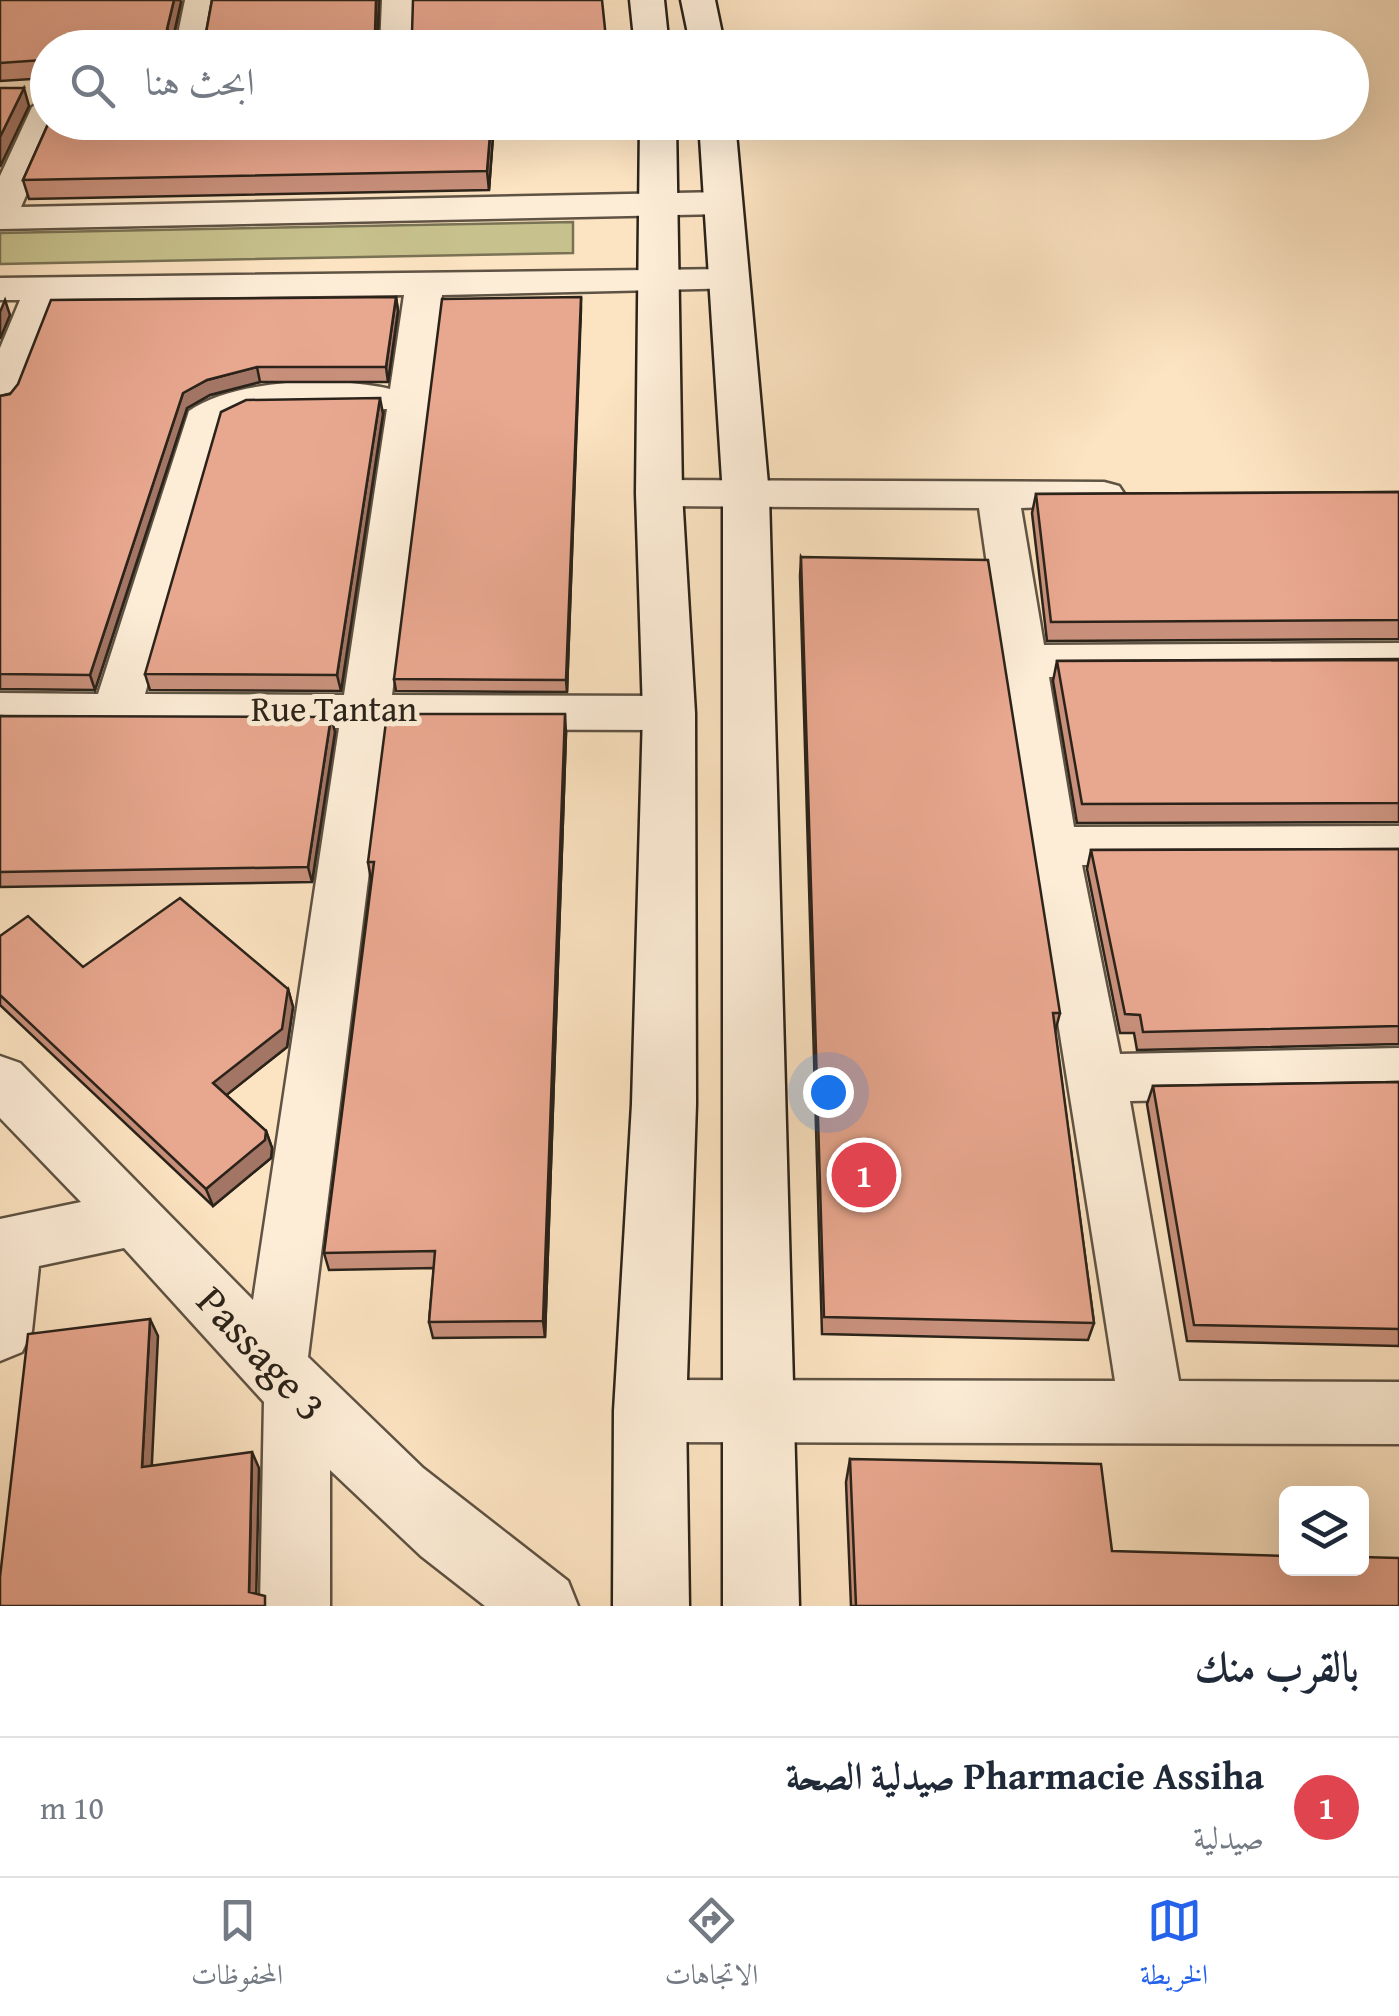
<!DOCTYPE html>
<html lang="ar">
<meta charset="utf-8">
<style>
:root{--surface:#fff;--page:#f6f6f7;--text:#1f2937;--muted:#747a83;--line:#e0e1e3;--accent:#2563eb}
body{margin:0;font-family:"Gentium Book Plus",Amiri,serif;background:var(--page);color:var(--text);direction:rtl}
.controls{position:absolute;right:30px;bottom:30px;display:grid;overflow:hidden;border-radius:15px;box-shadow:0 10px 40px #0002}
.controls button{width:90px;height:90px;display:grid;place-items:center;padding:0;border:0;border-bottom:2px solid var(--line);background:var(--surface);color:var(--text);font:50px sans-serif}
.you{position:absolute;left:828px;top:1092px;width:35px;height:35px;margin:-25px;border:8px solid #fff;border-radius:50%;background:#1a73e8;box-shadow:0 0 0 15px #1a73e833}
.badge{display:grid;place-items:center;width:65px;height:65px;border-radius:50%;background:var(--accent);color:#fff;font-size:32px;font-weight:700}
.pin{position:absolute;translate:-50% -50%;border:5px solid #fff;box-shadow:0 2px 10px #0006}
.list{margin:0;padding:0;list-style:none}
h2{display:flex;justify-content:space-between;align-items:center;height:130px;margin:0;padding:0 40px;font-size:42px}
h2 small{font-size:32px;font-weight:400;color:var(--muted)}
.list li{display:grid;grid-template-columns:65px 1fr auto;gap:30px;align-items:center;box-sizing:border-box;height:140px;padding:0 40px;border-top:2px solid var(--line)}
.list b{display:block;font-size:38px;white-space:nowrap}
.list p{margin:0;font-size:32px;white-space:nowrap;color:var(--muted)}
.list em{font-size:32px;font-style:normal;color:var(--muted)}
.icon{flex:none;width:55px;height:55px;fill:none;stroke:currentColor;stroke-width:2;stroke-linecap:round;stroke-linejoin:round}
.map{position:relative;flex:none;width:1399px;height:1606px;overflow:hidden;direction:ltr}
.search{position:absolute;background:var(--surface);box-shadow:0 10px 40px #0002;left:30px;right:30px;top:30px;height:110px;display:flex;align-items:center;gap:25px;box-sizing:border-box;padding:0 35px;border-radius:55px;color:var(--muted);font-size:38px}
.sheet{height:270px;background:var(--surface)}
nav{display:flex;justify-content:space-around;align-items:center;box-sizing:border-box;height:140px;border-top:2px solid var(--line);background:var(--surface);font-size:28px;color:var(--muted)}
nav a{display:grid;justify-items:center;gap:5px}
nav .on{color:var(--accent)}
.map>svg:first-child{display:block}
.green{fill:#c7c18d;stroke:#797254;stroke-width:2.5}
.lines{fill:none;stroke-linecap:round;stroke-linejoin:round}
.street-casing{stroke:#5f5344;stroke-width:5}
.secondary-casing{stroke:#2b231a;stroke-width:5}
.street{fill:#fdedd7;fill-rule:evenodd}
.secondary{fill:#fdedd7;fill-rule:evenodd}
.wall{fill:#c8907b;stroke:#2b231a;stroke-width:2.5}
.shaded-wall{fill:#a27564;stroke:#2b231a;stroke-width:2.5}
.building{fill:#e8a78f;stroke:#2b231a;stroke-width:2.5}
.labels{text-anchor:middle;stroke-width:10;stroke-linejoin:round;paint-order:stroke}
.street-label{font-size:35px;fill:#2b231a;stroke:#fdedd7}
.near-street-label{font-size:42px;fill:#2b231a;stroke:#fdedd7}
</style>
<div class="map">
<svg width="1399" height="1606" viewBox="0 0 1399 1606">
<rect width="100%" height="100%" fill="#fce3c1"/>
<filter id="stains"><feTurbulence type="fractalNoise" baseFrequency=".002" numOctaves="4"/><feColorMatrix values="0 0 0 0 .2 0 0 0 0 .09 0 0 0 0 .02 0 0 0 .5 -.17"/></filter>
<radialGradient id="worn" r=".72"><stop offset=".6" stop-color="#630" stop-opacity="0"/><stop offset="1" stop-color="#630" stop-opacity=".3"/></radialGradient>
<path class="green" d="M 573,222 L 573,253 L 0,264 L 0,233 Z"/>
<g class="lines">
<g class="street-casing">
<path id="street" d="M 185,0 L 215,0 L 207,48 L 175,48 Z
M 382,0 L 412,0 L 412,48 L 380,48 Z
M 48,97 L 48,122 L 58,122 L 21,207 L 723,192 L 735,196 L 741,203 L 735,210 L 723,214 L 0,229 L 0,176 L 32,107 Z
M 728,269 L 741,272 L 747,280 L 741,288 L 442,295 L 392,695 L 669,696 L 686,701 L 693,713 L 686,725 L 669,730 L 387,729 L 308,1357 L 423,1468 L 568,1581 L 578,1606 L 485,1606 L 421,1556 L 330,1470 L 330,1606 L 260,1606 L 264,1402 L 124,1248 L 39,1266 L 32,1331 L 22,1352 L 0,1361 L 0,1219 L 81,1202 L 0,1118 L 0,1056 L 20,1063 L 253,1300 L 339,728 L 0,727 L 0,693 L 98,694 L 189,411 C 235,379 336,376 390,389 L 404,295 L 57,299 L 20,397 L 14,405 L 0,409 L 0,348 L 20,300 L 0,300 L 0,278 ZM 387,409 L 344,695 L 145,694 L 222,425 L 262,410 Z
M 659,480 L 1104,482 L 1119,486 L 1125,495 L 1119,504 L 1021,508 L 1044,645 L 1399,643 L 1399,675 L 1049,677 L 1074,827 L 1399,826 L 1399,864 L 1082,865 L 1120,1054 L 1399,1048 L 1399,1096 L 1130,1101 L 1179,1381 L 1399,1382 L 1399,1444 L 650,1442 L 627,1433 L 617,1411 L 627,1389 L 650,1380 L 1115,1381 C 1070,1089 1020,800 979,508 L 659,506 L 644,502 L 638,493 L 644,484 Z"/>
</g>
<g class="secondary-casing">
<path id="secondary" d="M 630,0 L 664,0 L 669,48 L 635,48 Z
M 681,0 L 715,0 L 725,48 L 691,48 Z
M 640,122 L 676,122 L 682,493 L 695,713 L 696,1104 L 686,1411 L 689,1606 L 613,1606 L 614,1411 L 632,1104 L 643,713 L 636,493 Z
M 699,122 L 735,122 L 769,495 L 799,1606 L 723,1606 L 723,495 Z"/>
</g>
<use href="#street" class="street"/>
<use href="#secondary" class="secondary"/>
</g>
<path class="wall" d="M 0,0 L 181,2 L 174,34 L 206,33 L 212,0 L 379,0 L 378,33 L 607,48 L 48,48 L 48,103 L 47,78 L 0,81 Z
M 49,122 L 494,122 L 489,190 L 29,199 L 23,180 Z
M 396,297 L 398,311 L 388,382 L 260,382 L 210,395 L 187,408 L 95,690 L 0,689 L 0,396 Z
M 581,297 L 567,692 L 396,691 L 394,679 Z
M 383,414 L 341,691 L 150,690 L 145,674 Z
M 1399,492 L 1399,639 L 1047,641 L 1032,513 L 1036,494 Z
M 801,557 L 1060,1013 L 1055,1032 L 1094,1323 L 1088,1340 L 822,1334 L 800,576 Z
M 1399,659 L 1399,822 L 1077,823 L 1053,681 L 1057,661 Z
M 0,716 L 335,732 L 312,882 L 0,887 Z
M 566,733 L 545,1337 L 433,1338 L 429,1322 L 434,1268 L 329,1270 L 324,1253 L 371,880 L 368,862 Z
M 1399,849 L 1399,1044 L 1137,1050 L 1134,1033 L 1120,1033 L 1087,869 L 1091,850 Z
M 0,936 L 83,967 L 288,989 L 293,1007 L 287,1047 L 226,1095 L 266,1131 L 272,1148 L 271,1158 L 213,1206 L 0,1005 Z
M 1399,1082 L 1399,1346 L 1187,1341 L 1147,1104 L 1153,1086 Z
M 850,1459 L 1112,1551 L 1399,1606 L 851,1606 L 846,1482 Z"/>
<path class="shaded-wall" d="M 174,0 L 180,0 L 181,2 L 171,47 L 167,29 Z
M 376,0 L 379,0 L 377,48 L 375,33 Z
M 24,88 L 29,106 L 0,167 L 0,137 Z
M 491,122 L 494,122 L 489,190 L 487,171 Z
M 396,297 L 398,311 L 388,382 L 386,367 Z
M 581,297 L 581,309 L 567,692 L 566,680 Z
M 5,300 L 10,315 L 0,339 L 0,312 Z
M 257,367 L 260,382 L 210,395 L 187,408 L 95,690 L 90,675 L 183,393 L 207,380 Z
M 380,398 L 383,414 L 341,691 L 337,675 Z
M 565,714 L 566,733 L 545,1337 L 543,1321 Z
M 331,717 L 335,732 L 312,882 L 308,867 Z
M 288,989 L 293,1007 L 287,1047 L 219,1101 L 213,1083 Z
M 266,1131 L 272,1148 L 271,1158 L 213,1206 L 206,1189 Z
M 150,1319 L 158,1336 L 151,1482 L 142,1467 Z
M 252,1452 L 259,1468 L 256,1606 L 249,1592 Z"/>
<path class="building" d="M 0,0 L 174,0 L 167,29 L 171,34 L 206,33 L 212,0 L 376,0 L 375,33 L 412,33 L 413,0 L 602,0 L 607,48 L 48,48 L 48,100 L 47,64 L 43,60 L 0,63 Z
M 0,88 L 24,88 L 0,137 Z
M 49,122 L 491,122 L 487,171 L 23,180 Z
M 396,297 L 386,367 L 257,367 L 207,380 L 183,393 L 90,675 L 0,674 L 0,396 L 10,394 L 18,384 L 51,300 Z
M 581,297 L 566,680 L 394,679 L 442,299 Z
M 380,398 L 337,675 L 145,674 L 221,412 L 246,400 Z
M 1399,492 L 1399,620 L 1051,622 L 1036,494 Z
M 801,557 L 988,560 L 1060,1013 L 1053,1013 L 1094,1323 L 824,1317 Z
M 1399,660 L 1399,803 L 1082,804 L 1057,661 Z
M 387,714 L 565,714 L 543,1321 L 429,1322 L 435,1251 L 324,1253 L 374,862 L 368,862 Z
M 0,716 L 331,717 L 308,867 L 0,872 Z
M 1399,849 L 1399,1026 L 1143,1032 L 1140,1015 L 1125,1014 L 1091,850 Z
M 180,898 L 288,989 L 282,1029 L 213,1083 L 266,1131 L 265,1140 L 206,1189 L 0,995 L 0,936 L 28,916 L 83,967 Z
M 1399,1082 L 1399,1329 L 1194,1325 L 1153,1086 Z
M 150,1319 L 142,1467 L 252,1452 L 249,1592 L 265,1596 L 265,1606 L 0,1606 L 0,1577 L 28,1334 Z
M 850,1459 L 1101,1464 L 1112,1551 L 1286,1556 L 1286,1568 L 1362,1568 L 1362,1557 L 1399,1558 L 1399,1606 L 856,1606 Z"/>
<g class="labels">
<g class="street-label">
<text x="334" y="721">Rue Tantan</text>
</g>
<g class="near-street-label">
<text transform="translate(262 1353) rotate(47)" y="15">Passage 3</text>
</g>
</g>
<rect width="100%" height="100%" filter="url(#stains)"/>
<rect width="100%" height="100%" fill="url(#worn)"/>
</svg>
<div class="controls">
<button><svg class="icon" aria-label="layers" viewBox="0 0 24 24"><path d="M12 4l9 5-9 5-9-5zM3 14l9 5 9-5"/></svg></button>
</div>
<div class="you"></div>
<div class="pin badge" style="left:864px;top:1175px;background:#e0444e">1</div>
<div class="search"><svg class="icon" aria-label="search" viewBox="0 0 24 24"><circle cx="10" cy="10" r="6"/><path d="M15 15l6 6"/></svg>ابحث هنا</div>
</div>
<section class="sheet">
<h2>بالقرب منك<small></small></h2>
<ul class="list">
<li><span class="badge" style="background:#e0444e">1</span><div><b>Pharmacie Assiha صيدلية الصحة</b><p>صيدلية</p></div><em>10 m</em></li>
</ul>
</section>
<nav>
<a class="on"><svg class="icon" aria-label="map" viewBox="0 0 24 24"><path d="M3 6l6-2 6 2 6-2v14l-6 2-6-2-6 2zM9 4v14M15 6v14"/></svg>الخريطة</a>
<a><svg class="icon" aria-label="directions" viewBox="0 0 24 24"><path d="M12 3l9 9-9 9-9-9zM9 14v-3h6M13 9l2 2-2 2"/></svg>الاتجاهات</a>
<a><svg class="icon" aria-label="saved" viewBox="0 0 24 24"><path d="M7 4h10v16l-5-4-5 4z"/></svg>المحفوظات</a>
</nav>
